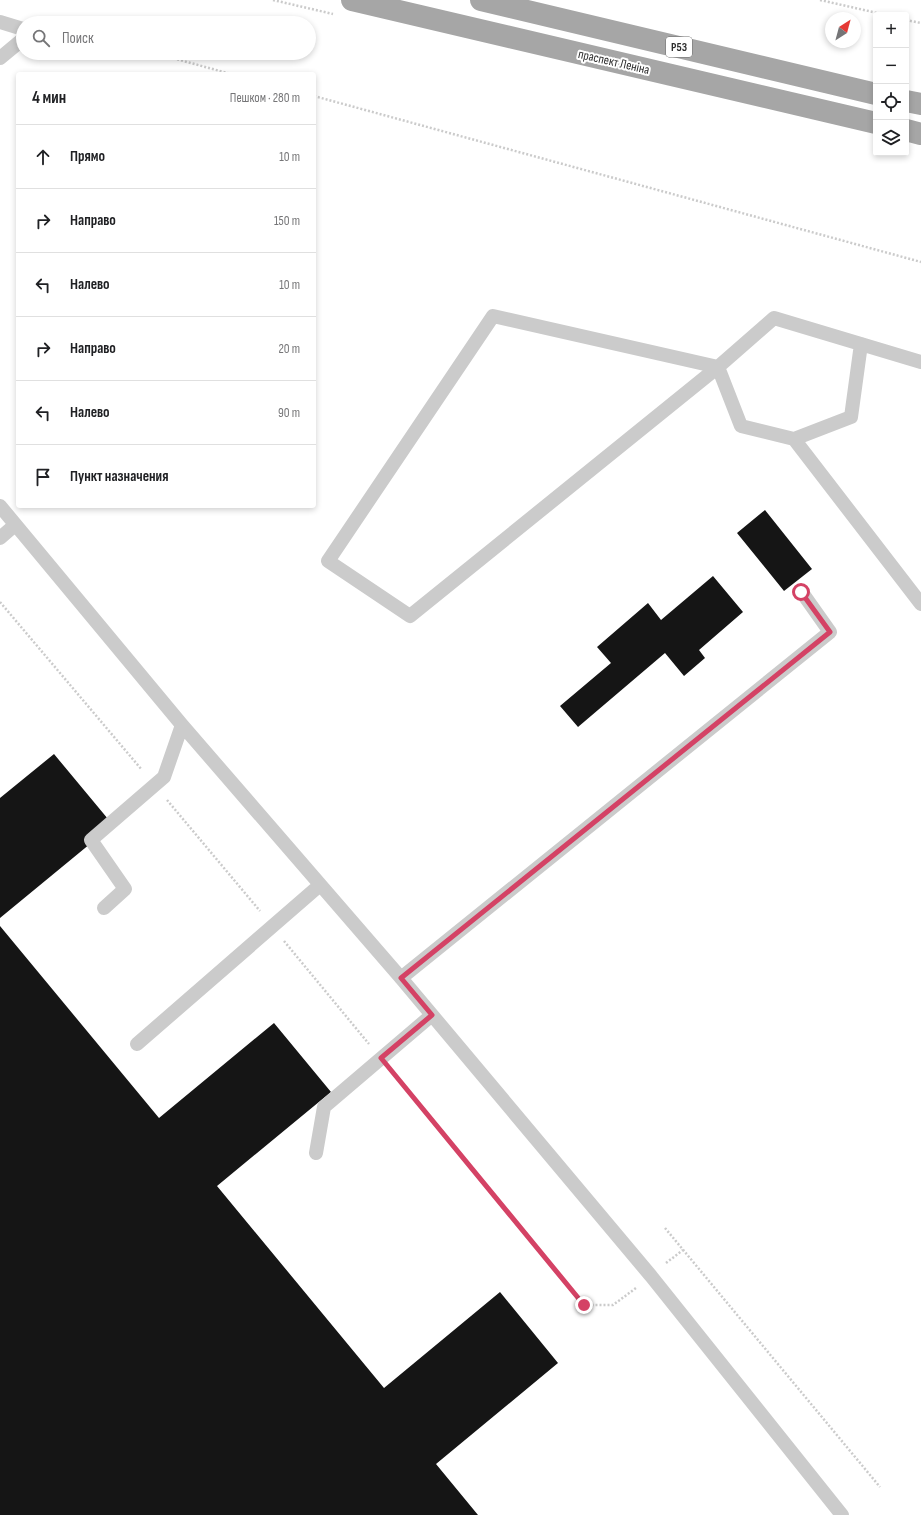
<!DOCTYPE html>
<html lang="ru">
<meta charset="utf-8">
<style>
:root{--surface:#fff;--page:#f6f6f6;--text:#202124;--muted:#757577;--line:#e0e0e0}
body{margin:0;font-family:"Sofia Sans Condensed",sans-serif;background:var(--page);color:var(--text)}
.controls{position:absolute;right:12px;top:12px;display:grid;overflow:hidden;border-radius:4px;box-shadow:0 2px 6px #0003}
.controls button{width:36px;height:36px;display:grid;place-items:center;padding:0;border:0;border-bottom:1px solid var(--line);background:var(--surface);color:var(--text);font:20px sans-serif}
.compass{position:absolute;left:825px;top:12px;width:36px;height:36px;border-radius:50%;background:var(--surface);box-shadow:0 2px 6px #0003;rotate:36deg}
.stop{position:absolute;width:12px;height:12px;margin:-9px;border:3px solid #d44265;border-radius:50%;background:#fff}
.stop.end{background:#d44265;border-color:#fff;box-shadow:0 1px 4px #0008}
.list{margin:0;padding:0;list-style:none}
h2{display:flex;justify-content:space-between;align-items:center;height:52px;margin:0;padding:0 16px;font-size:17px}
h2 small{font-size:13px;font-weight:400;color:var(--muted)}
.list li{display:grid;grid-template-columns:26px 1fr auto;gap:12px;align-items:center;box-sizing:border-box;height:64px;padding:0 16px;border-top:1px solid var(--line)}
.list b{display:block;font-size:15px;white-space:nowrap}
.list em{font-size:13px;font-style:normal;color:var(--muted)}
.icon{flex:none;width:22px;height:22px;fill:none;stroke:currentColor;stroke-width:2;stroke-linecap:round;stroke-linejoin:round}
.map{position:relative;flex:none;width:921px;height:1515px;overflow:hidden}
.search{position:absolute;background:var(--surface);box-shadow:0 2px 6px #0003;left:16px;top:16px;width:300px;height:44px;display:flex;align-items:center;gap:10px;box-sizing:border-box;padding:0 14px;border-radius:22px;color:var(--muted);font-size:15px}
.panel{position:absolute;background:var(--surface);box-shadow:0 2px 6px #0003;left:16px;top:72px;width:300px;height:436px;border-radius:4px}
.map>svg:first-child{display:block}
.building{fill:#151515}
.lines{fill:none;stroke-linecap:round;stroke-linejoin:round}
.path{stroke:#cbcbcb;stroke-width:2.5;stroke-dasharray:2 2;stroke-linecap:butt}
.lane{stroke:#cbcbcb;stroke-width:14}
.primary{stroke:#a6a6a6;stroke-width:22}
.route{stroke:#d44265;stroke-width:5}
.labels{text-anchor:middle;stroke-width:4;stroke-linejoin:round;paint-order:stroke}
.shield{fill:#fff;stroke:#6d6d6d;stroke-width:1}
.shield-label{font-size:12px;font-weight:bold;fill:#2e2e2e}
.street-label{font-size:13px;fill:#2e2e2e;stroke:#fff}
</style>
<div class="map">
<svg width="921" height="1515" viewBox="0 0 921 1515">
<rect width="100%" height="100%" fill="#fff"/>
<path class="building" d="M 765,510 L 812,569 L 784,591 L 737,533 Z
M 713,576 L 743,612 L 699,650 L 705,658 L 684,676 L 665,653 L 578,727 L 560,706 L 611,663 L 597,647 L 648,603 L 661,620 Z
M 54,754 L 113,825 L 0,918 L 0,798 Z
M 0,926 L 159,1118 L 274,1023 L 331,1092 L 217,1186 L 384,1388 L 500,1292 L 558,1363 L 436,1464 L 478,1515 L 0,1515 Z"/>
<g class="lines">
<path class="path" d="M 273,0 L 333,14
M 820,0 L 886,15
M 906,20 L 921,23
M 154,53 L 231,74
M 314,96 L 921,262
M 0,602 L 142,770
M 167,800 L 260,911
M 284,941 L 369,1044
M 393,1073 L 584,1305 L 613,1305 L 636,1288
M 665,1228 L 880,1487
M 666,1263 L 683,1250"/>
<path class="lane" d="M 0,22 L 23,29
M 0,58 L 23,39
M 718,367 L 493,316 L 328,561 L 410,616 L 718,367 L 774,318 L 921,362
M 718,367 L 741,426 L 794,439 L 851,417 L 861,344
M 794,439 L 921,604
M 0,506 L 182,725 L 401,978 L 651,1276 L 842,1515
M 0,538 L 15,525
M 104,908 L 125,889 L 91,840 L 164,777 L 182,725
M 401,978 L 830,632 L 801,591
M 137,1044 L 320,885
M 316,1153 L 324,1107 L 432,1015"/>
<path class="primary" d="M 352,0 L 876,123
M 481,0 L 876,94
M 906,101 L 921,104
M 906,130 L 921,134"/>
</g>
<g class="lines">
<path class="route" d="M 584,1305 L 381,1058 L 432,1015 L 401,978 L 830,632 L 801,592"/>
</g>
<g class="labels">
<rect class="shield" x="666" y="37" width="26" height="20" rx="3"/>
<g class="shield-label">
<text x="679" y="51">Р53</text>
</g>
<g class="street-label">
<text transform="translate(614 61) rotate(13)" y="5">праспект Леніна</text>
</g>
</g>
</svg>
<div class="controls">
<button>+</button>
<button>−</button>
<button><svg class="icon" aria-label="locate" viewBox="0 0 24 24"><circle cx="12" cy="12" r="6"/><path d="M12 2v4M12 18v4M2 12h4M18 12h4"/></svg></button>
<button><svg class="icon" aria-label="layers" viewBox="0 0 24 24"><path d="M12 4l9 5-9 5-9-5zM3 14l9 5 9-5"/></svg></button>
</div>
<svg class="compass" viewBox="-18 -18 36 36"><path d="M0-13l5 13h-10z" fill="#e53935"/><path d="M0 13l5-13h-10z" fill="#757577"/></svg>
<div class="stop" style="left:801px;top:592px"></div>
<div class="stop end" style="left:584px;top:1305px"></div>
<div class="search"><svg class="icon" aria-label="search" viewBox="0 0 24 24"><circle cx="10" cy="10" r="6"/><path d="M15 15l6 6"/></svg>Поиск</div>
<section class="panel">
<h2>4 мин<small>Пешком · 280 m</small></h2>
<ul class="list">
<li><svg class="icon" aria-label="ahead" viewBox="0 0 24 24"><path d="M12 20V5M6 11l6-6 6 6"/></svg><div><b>Прямо</b></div><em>10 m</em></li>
<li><svg class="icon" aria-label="right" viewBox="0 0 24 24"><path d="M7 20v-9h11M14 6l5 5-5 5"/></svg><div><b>Направо</b></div><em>150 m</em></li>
<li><svg class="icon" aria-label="left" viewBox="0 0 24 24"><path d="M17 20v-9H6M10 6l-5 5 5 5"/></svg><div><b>Налево</b></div><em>10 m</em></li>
<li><svg class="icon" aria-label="right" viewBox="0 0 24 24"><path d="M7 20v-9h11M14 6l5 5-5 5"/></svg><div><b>Направо</b></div><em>20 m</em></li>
<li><svg class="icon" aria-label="left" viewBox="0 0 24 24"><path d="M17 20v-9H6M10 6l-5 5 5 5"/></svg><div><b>Налево</b></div><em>90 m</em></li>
<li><svg class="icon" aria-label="arrive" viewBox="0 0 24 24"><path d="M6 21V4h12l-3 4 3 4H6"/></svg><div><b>Пункт назначения</b></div></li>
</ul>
</section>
</div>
